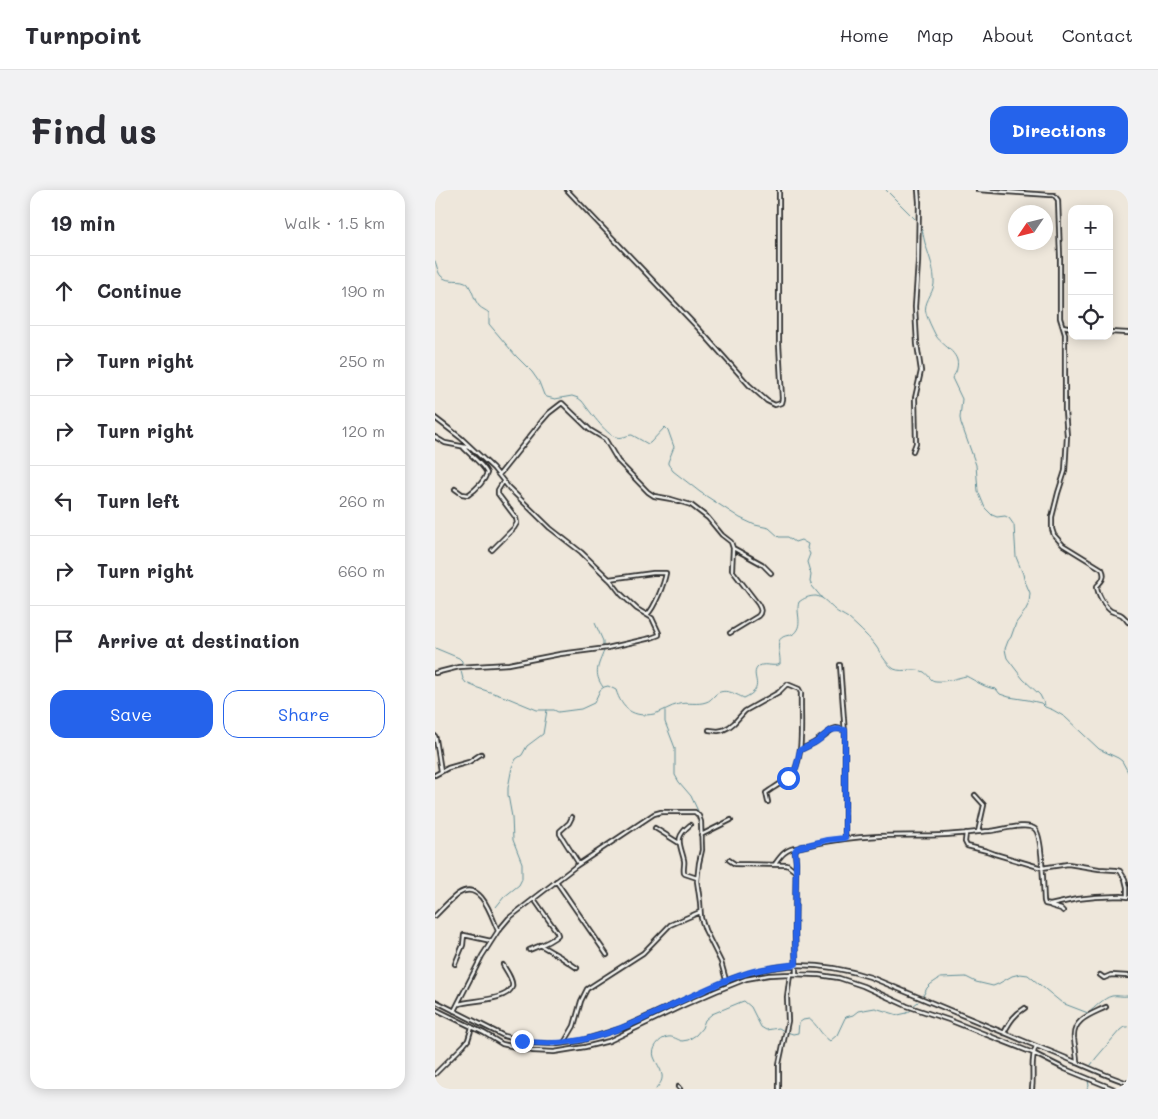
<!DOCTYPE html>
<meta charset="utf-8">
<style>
:root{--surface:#fff;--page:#f2f2f3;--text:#2b2b33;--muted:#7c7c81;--line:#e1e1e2;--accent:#2563eb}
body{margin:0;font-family:Mali,sans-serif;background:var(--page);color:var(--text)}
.controls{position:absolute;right:15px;top:15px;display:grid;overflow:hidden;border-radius:10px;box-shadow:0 2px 12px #0003}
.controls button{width:45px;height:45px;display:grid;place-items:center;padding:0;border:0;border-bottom:1px solid var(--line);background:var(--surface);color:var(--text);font:25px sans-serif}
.compass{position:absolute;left:573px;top:15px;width:45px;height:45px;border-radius:50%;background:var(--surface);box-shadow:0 2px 12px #0003;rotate:235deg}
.stop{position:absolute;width:15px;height:15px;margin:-11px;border:4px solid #2563eb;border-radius:50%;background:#fff}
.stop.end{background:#2563eb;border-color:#fff;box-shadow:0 1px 5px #0008}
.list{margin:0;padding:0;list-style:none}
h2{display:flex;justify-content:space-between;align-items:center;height:65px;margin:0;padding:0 20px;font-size:21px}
h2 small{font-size:16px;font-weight:400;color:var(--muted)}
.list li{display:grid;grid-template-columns:32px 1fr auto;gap:15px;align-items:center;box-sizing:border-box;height:70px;padding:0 20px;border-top:1px solid var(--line)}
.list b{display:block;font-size:19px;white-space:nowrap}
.list em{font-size:16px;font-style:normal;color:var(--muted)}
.actions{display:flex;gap:10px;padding:15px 20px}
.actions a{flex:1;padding:11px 0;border:1px solid var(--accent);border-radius:15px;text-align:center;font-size:18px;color:var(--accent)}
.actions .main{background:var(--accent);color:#fff}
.icon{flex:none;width:28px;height:28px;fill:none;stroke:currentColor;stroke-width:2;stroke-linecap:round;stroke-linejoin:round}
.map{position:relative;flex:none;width:693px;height:899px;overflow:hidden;border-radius:15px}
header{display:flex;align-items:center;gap:30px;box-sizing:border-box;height:70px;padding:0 25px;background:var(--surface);border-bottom:1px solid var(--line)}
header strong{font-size:24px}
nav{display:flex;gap:28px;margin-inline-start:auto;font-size:18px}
.intro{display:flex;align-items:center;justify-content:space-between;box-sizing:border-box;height:120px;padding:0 30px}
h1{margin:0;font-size:35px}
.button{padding:12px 22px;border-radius:15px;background:var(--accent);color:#fff;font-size:18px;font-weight:700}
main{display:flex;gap:30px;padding:0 30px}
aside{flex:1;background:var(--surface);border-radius:15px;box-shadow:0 2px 12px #0003}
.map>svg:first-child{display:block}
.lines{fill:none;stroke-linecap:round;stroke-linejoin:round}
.stream{stroke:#608f98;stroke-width:1}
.street-casing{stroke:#2b2b2b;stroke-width:6}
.street{stroke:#f6f6f2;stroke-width:2.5}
.route{stroke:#2563eb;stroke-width:6}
</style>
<header>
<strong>Turnpoint</strong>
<nav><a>Home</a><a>Map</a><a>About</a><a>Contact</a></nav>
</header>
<div class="intro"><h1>Find us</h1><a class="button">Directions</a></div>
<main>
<aside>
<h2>19 min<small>Walk · 1.5 km</small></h2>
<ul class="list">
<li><svg class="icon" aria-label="ahead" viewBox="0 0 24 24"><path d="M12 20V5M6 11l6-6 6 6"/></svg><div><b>Continue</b></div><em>190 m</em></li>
<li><svg class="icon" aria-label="right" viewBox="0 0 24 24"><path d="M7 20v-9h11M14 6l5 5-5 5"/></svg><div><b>Turn right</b></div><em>250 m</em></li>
<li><svg class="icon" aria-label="right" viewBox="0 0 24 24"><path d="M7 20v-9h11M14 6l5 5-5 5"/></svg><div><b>Turn right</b></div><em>120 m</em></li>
<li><svg class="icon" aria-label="left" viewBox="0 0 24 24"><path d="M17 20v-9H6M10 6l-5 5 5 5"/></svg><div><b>Turn left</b></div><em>260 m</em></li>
<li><svg class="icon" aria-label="right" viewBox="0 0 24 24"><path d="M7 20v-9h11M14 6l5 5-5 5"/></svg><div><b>Turn right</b></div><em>660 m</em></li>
<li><svg class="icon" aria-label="arrive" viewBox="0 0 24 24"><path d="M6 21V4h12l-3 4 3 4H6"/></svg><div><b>Arrive at destination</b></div></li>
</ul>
<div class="actions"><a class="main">Save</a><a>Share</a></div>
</aside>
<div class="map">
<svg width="693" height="899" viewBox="0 0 693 899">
<rect width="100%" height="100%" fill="#eee7db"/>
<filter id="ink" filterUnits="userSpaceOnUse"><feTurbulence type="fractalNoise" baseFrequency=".02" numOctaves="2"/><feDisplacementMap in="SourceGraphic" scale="10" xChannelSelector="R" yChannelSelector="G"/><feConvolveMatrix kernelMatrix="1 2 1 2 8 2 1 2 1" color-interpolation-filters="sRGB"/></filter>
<g filter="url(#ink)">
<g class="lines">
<path class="stream" d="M 451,0 L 482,31
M 485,34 C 488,40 488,46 490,53 C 494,66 500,80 499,94 C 498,104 488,113 491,123 C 493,130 497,138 500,144 C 506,156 526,162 522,178 C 522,182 519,185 517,188 L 527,209 L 525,228 L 526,233 L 541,275 L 543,301 L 550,318 L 557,325 L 562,327 L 570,326 L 574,328 L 579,335 L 581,367 L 588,384 L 589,389 L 595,403 L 594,413 L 590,421 L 581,433 L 576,447 L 573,451 L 570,459 L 571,464 L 572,468 L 588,489 L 605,505 L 610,515
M 0,71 C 2,76 3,83 6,86 C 13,94 26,87 33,94 C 38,101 39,110 44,116 C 47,119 51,120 54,123 L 54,134 L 81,166 L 97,182 L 104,192 L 109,205 L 112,207 L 120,209 L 137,206 L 143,208 L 147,211 C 154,220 171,245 181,247 C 187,249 192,245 197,245 L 213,254 L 215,253 L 230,237 L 233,240 L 239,257 L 233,272 L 233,274 L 238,281 L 265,302 L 305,328 L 320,335 L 334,338 L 344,347 L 353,347 L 360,352 L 366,350 L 373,354 L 372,358 L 375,364 L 372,372 L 376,385 L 375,392 L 377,396 L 387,408
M 160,433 L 168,451 L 168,457
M 0,458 L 24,468 L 27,471 L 27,474
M 26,481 L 28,489 L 31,493 L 43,498 L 73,508 L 102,520 L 119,520 L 123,522 L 146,519 L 159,513 L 165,500 L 169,497 L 173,496 L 181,500 C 187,519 198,528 219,524 C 227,522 235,516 244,514 C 253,512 263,515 271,512 C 275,511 277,508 280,505 C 289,497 300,504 309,508 C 332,498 315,487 322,478 C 327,471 338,478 345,474 C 346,460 336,446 357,445 C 370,435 360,424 364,412 C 369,408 374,406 381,406 C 389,407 394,415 400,420 C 403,423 409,425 413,428 C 422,436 432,445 440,455 C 446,463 450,473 459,479 C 468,483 480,477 489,482 C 494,485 495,491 501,491 C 511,492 522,488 531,486 C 541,491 550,498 561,499 L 565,504 L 574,507 L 593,510 L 606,513 L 610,517 L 618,520 L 630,527 L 664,559 L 683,568 L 687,571 L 693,582
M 168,497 C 158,483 163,476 169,461
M 230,521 L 230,532 L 240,558 L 240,585 L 244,592 L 256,606 L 263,621
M 61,717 L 69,707 L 84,695 L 87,689 L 87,673 L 78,650 L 77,627 L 73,605 L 73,598 L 77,577 L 81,569 L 87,565 L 92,556 L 108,544 L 112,520
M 488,806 L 492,798 L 496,794 L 505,788 L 531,787 L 541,792 L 558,796 L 563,794 L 577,786 L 585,784 L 593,785 L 627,813 L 653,823 C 660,818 668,808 677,806 C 682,805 687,807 693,806
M 478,816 L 483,812
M 352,842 L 358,844 L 363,843 L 364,833 L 368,830 L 374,829 C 382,834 386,845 395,851 L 402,845 L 410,828 L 411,827 L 418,825 L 423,821 L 440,818 L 463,825 L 472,823 L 476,820
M 656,875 L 661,868 L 685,840 L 689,837 L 693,837
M 221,899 C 224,895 228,891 227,885 C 226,878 221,873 219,867 C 216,859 224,848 233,847 C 238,846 243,850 247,851 L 253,850 L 261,845 L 267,838 L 270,830 L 277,824 L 306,812 L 309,811 L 316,817 L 326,837 L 331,840 L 344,838 L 349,841
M 652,899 L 654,896 L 653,890"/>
<g class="street-casing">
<path id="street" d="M 132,0 L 264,139 L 314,195 L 332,211 L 340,215 L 346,213 L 347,209 L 344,154 L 344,0
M 543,0 L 615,5 L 619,5 L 623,10 L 625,66 L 625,128 L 630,144 L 630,221 L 632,246 L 630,281 L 623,303 L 617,327 L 617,339 L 619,345 L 628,355 L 667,379 C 671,387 667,391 662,396 C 662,403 670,417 676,421 C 685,425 686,422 693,432
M 628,136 L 637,138
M 674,142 L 693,143
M 0,228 L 26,248 L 58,278 L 74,298 L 115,338 L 146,362 L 176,391 L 186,404 L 202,419 L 217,428 L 224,443 L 224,445 L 216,448 L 172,458 L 125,464 L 74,474 L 24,477 L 0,483
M 0,247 L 10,253 L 36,258
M 478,261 L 481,253 L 480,208 L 486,181 L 482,154 L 480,117 L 483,72 L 484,12 L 483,0
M 64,285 L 107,231 L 114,223 L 127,213 L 155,240 L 170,249 L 183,271 L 213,302 L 219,306 L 236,309 L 256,315 L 273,328 L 287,345 L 296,352 L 298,358 L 327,374 L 336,383
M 20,299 L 27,304 L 33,305 C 40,300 49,292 52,283 C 48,274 35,265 28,257
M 57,360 L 79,338 L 82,333 L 81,328 L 63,304 L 63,300 L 68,292
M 174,389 L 218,383 L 231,383 C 229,394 220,417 212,425
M 295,443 L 323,426 C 327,422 326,419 323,414 L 297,380 L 298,358
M 405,475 L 410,544 L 410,648
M 274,540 L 283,541 L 288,540 L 294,537 L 299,533 L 310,521 L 344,502 L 352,494 L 364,499 L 366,503 C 365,524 370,569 357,584 C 350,592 339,597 331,603 L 333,612
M 0,546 L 1,549 L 6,581
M 365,560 L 379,553 L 398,539 L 401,538 L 409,540
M 0,585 L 13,578 L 34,572 L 46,564
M 540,605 L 549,615 L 543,642
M 137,627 L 134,633 L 125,641 L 125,644 L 144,674
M 255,635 C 239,648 245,653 249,670 C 250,674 248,678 249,683 L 250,684 L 262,688
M 220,638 L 244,653
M 531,643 L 530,652 L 532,656 L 552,661 L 560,664 L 607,678 L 633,674 L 664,679 L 681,680 L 685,681 L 690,689 L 692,697 L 692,706
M 266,645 L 296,630
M 294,670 L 300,674 L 352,675 L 361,682
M 340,674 C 345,667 351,658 362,658
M 121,691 L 172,765
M 616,716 L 626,719 L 628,721
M 0,726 C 7,719 15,710 23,704 C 46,689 56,725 63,741
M 105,755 L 124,766 L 142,778
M 94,760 C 104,756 116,752 123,745 L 122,742 L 99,709
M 20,774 L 28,755 L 29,745 L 56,751
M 361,784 L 360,743 L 361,672 L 360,661 L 362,658 L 365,657 C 391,651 417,647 444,646 C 466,645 488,646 509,645 C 525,644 540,642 555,641 C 566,640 592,632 600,639 C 608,646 608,698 609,711 L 610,714 L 615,715 L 642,709 L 661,707 L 686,706 L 693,707
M 665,785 L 669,788 L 676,785 L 693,786
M 0,811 L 69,846 L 96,853 L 123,854 L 145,851 L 187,838 L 296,789 C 345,771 385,771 435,787 L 601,856 C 632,867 662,883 693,893
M 24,814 C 35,810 72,811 77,797 C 79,791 71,780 68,775
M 0,819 L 49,843 L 67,854 L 98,861 L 119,862 L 150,857 L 174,851 L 249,815 L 281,801 L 311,789 L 334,785 L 355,784 L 384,785 L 404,788 L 428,796 L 472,816 L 514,830 L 598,863 L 630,879 L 679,899
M 19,821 L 47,766 L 63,741 L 74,728 L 141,676 L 219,624 L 226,622 L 260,622 L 264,626 L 266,632 L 267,660 L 264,673 L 262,691 L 265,712 L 266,728 L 270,740 L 286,772 L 291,790
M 569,843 C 575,831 580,824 590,818
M 129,853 L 139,836 L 146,811 L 152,799 L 208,763 L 235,735 L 265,722
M 642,873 C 642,865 640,857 639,849 C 637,829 657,824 671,817
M 0,884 L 29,855 L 33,850 L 37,837
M 243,897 L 245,899
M 344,899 L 344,874 L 353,831 L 352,807 L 355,784
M 597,899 C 599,884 595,870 601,856"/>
</g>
<use href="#street" class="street"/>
</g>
</g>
<g class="lines" filter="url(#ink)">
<path class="route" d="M 87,851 C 169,865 234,809 309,784 C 325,778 343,777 361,774 L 360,743 L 361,672 L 360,661 L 362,658 L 365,657 L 392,650 L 410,648 L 410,540 C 396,537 393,542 384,550 C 379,554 371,557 365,560 L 361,578 L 353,588"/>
</g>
</svg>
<div class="controls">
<button>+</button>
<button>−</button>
<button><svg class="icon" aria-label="locate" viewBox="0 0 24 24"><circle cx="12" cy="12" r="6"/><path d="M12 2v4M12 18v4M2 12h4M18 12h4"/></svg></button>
</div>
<svg class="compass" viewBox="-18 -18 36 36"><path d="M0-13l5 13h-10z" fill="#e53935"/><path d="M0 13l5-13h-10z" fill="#7c7c81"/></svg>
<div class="stop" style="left:353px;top:588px"></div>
<div class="stop end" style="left:87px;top:851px"></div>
</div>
</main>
